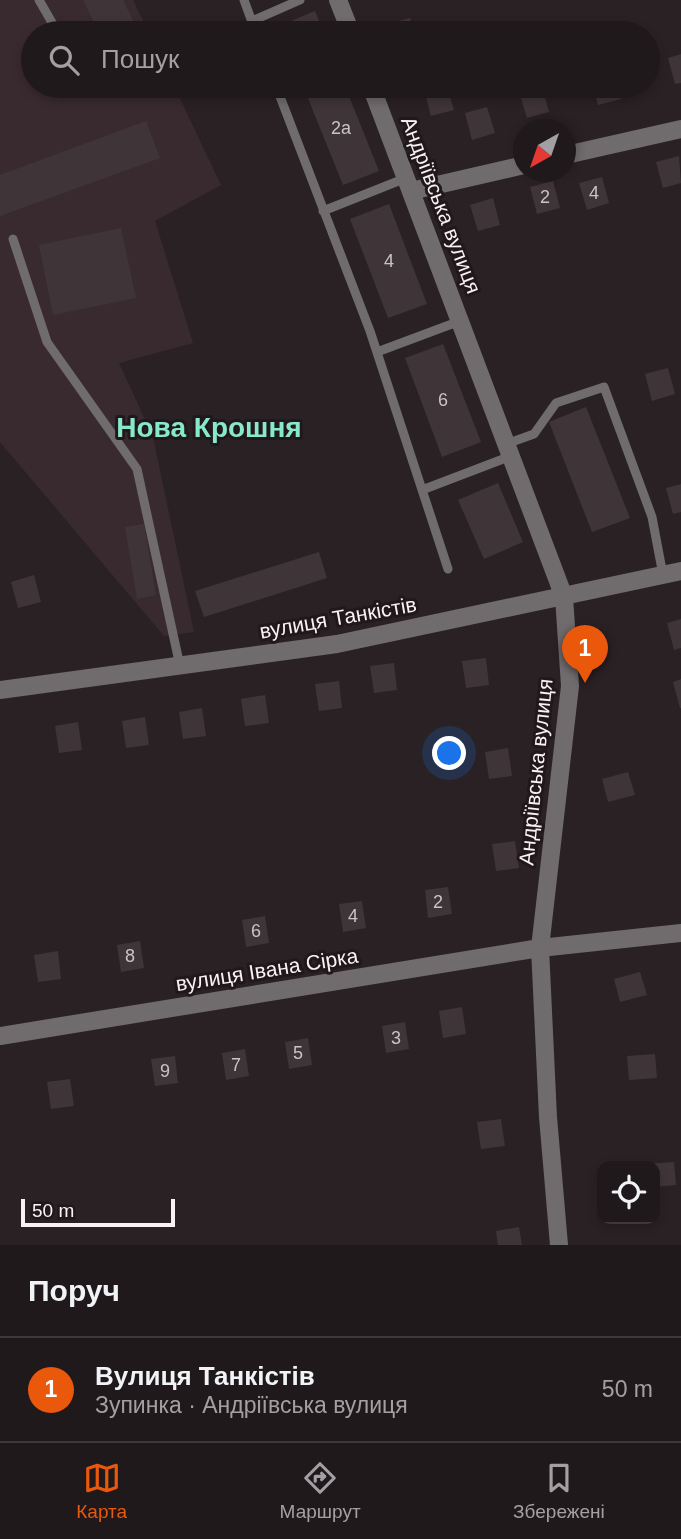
<!DOCTYPE html>
<html lang="uk">
<meta charset="utf-8">
<style>
:root{--surface:#20191c;--page:#2d2629;--text:#f1f3f6;--muted:#a2a0a3;--line:#3d383b;--accent:#ea580c}
body{margin:0;font-family:Arial,sans-serif;background:var(--page);color:var(--text)}
.controls{position:absolute;right:21px;bottom:21px;display:grid;overflow:hidden;border-radius:14px;box-shadow:0 4px 10px #0003}
.controls button{width:63px;height:63px;display:grid;place-items:center;padding:0;border:0;border-bottom:2px solid var(--line);background:var(--surface);color:var(--text);font:35px sans-serif}
.compass{position:absolute;left:513px;top:119px;width:63px;height:63px;border-radius:50%;background:var(--surface);box-shadow:0 4px 10px #0003;rotate:220deg}
.scale{position:absolute;left:21px;bottom:18px;width:154px;box-sizing:border-box;padding-left:7px;border:4px solid #f8f2f4;border-top:0;font-size:19px;line-height:24px;white-space:nowrap;color:#f8f2f4;-webkit-text-stroke:5px #20181b;paint-order:stroke}
.you{position:absolute;left:450px;top:754px;width:24px;height:24px;margin:-18px;border:5px solid #fff;border-radius:50%;background:#1a73e8;box-shadow:0 0 0 10px #1a73e833}
.badge{display:grid;place-items:center;width:46px;height:46px;border-radius:50%;background:var(--accent);color:#fff;font-size:23px;font-weight:700}
.pin{position:absolute;translate:-50% -58px;filter:drop-shadow(0 2px 4px #0008)}
.pin::after{content:'';position:absolute;top:37px;width:24px;height:21px;background:inherit;clip-path:polygon(0 0,100% 0,50% 100%)}
.list{margin:0;padding:0;list-style:none}
h2{display:flex;justify-content:space-between;align-items:center;height:91px;margin:0;padding:0 28px;font-size:30px}
h2 small{font-size:23px;font-weight:400;color:var(--muted)}
.list li{display:grid;grid-template-columns:46px 1fr auto;gap:21px;align-items:center;box-sizing:border-box;height:105px;padding:0 28px;border-top:2px solid var(--line)}
.list b{display:block;font-size:26px;white-space:nowrap}
.list p{margin:0;font-size:23px;white-space:nowrap;color:var(--muted)}
.list em{font-size:23px;font-style:normal;color:var(--muted)}
.icon{flex:none;width:38px;height:38px;fill:none;stroke:currentColor;stroke-width:2;stroke-linecap:round;stroke-linejoin:round}
.map{position:relative;flex:none;width:681px;height:1245px;overflow:hidden}
.search{position:absolute;background:var(--surface);box-shadow:0 4px 10px #0003;left:21px;right:21px;top:21px;height:77px;display:flex;align-items:center;gap:18px;box-sizing:border-box;padding:0 24px;border-radius:38px;color:var(--muted);font-size:26px}
.sheet{height:196px;background:var(--surface)}
nav{display:flex;justify-content:space-around;align-items:center;box-sizing:border-box;height:98px;border-top:2px solid var(--line);background:var(--surface);font-size:19px;color:var(--muted)}
nav a{display:grid;justify-items:center;gap:4px}
nav .on{color:var(--accent)}
.map>svg:first-child{display:block}
.built{fill:#392a30}
.building{fill:#3f3539}
.lines{fill:none;stroke-linecap:round;stroke-linejoin:round}
.service{stroke:#706b6d;stroke-width:9}
.minor{stroke:#706b6d;stroke-width:18}
.tertiary{stroke:#706b6d;stroke-width:18}
.labels{text-anchor:middle;stroke-width:6;stroke-linejoin:round;paint-order:stroke}
.number-label{font-size:18px;fill:#cac3c5}
.street-label{font-size:21px;fill:#f8f2f4;stroke:#20181b}
.district-label{font-size:28px;font-weight:bold;fill:#88e8cb;stroke:#20181b}
</style>
<div class="map">
<svg width="681" height="1245" viewBox="0 0 681 1245">
<rect width="100%" height="100%" fill="#2a2125"/>
<path class="built" d="M 0,0 L 133,0 L 149,33 L 33,33 L 33,86 L 174,86 L 221,185 L 155,221 L 193,343 L 119,363 L 153,437 L 194,632 L 164,636 L 0,442 Z"/>
<path class="building" d="M 83,0 L 123,0 L 139,33 L 99,33 Z
M 315,11 L 324,33 L 282,33 L 279,26 Z
M 410,18 L 414,33 L 390,33 L 387,24 Z
M 681,54 L 681,83 L 675,84 L 668,58 Z
M 303,86 L 345,86 L 379,171 L 343,185 Z
M 439,86 L 447,86 L 454,110 L 431,116 L 424,90 Z
M 542,86 L 549,112 L 527,118 L 519,92 Z
M 593,86 L 617,86 L 621,99 L 598,105 Z
M 487,107 L 495,133 L 472,140 L 465,113 Z
M 146,121 L 160,158 L 0,216 L 0,175 Z
M 679,156 L 681,183 L 663,188 L 656,162 Z
M 602,177 L 609,203 L 587,210 L 579,183 Z
M 553,181 L 560,208 L 537,214 L 530,187 Z
M 493,198 L 500,225 L 478,231 L 470,205 Z
M 389,204 L 427,304 L 388,318 L 350,219 Z
M 121,228 L 136,298 L 53,315 L 39,245 Z
M 443,344 L 481,442 L 442,457 L 405,358 Z
M 668,368 L 675,394 L 652,401 L 645,374 Z
M 586,407 L 630,518 L 592,532 L 549,422 Z
M 498,483 L 523,542 L 484,559 L 458,500 Z
M 681,484 L 681,512 L 673,514 L 666,488 Z
M 144,524 L 156,595 L 137,599 L 125,527 Z
M 319,552 L 327,578 L 204,617 L 195,591 Z
M 34,575 L 41,602 L 18,608 L 11,582 Z
M 681,619 L 681,648 L 674,650 L 667,623 Z
M 486,658 L 489,685 L 466,688 L 462,661 Z
M 394,663 L 397,690 L 374,693 L 370,666 Z
M 681,679 L 681,708 L 680,708 L 673,682 Z
M 339,681 L 342,708 L 319,711 L 315,684 Z
M 265,695 L 269,723 L 245,726 L 241,699 Z
M 202,708 L 206,736 L 183,739 L 179,712 Z
M 145,717 L 149,745 L 126,748 L 122,721 Z
M 78,722 L 82,750 L 59,753 L 55,726 Z
M 508,748 L 512,776 L 489,779 L 485,752 Z
M 628,772 L 635,795 L 608,802 L 602,779 Z
M 515,841 L 519,868 L 496,871 L 492,844 Z
M 448,887 L 452,914 L 428,918 L 425,890 Z
M 362,901 L 366,928 L 343,932 L 339,904 Z
M 265,916 L 269,943 L 246,947 L 242,920 Z
M 140,941 L 144,968 L 121,972 L 117,945 Z
M 58,951 L 61,979 L 38,982 L 34,955 Z
M 640,972 L 647,995 L 620,1002 L 614,979 Z
M 462,1007 L 466,1034 L 443,1038 L 439,1011 Z
M 405,1022 L 409,1049 L 386,1053 L 382,1026 Z
M 308,1038 L 312,1065 L 289,1069 L 285,1042 Z
M 245,1049 L 249,1076 L 226,1080 L 222,1053 Z
M 655,1054 L 657,1078 L 629,1080 L 627,1056 Z
M 175,1056 L 178,1083 L 155,1086 L 151,1059 Z
M 70,1079 L 74,1106 L 51,1109 L 47,1082 Z
M 501,1119 L 505,1146 L 481,1149 L 477,1122 Z
M 674,1162 L 676,1185 L 655,1187 L 655,1166 L 647,1166 L 646,1164 Z
M 519,1227 L 522,1245 L 498,1245 L 496,1231 Z"/>
<g class="lines">
<path class="service" d="M 39,0 L 58,33
M 244,0 L 256,33
M 252,21 L 300,0
M 276,86 L 370,331 L 448,569
M 323,211 L 406,178
M 13,239 L 47,342 L 137,469 L 180,666
M 377,352 L 460,321
M 506,444 L 534,434 L 556,403 L 604,387 L 652,517 L 663,575
M 422,490 L 511,456"/>
<path class="minor" d="M 566,155 L 681,129
M 411,191 L 524,165
M 0,690 L 337,644 L 681,571
M 0,1036 L 540,948 L 681,933"/>
<path class="tertiary" d="M 338,0 L 351,33
M 371,86 L 564,597 L 570,686 L 540,948 L 548,1117 L 559,1245"/>
</g>
<g class="labels">
<g class="number-label">
<text x="341" y="134">2а</text>
<text x="594" y="199">4</text>
<text x="545" y="203">2</text>
<text x="389" y="267">4</text>
<text x="443" y="406">6</text>
<text x="438" y="908">2</text>
<text x="353" y="922">4</text>
<text x="256" y="937">6</text>
<text x="130" y="962">8</text>
<text x="396" y="1044">3</text>
<text x="298" y="1059">5</text>
<text x="236" y="1071">7</text>
<text x="165" y="1077">9</text>
</g>
<g class="street-label">
<text transform="translate(441 205) rotate(69)" y="7">Андріївська вулиця</text>
<text transform="translate(338 618) rotate(-10)" y="7">вулиця Танкістів</text>
<text transform="translate(536 772) rotate(-84)" y="7">Андріївська вулиця</text>
<text transform="translate(267 970) rotate(-9)" y="7">вулиця Івана Сірка</text>
</g>
<g class="district-label">
<text x="209" y="437">Нова Крошня</text>
</g>
</g>
</svg>
<div class="controls">
<button><svg class="icon" aria-label="locate" viewBox="0 0 24 24"><circle cx="12" cy="12" r="6"/><path d="M12 2v4M12 18v4M2 12h4M18 12h4"/></svg></button>
</div>
<svg class="compass" viewBox="-18 -18 36 36"><path d="M0-13l5 13h-10z" fill="#e53935"/><path d="M0 13l5-13h-10z" fill="#a2a0a3"/></svg>
<div class="scale">50 m</div>
<div class="you"></div>
<div class="pin badge" style="left:585px;top:683px">1</div>
<div class="search"><svg class="icon" aria-label="search" viewBox="0 0 24 24"><circle cx="10" cy="10" r="6"/><path d="M15 15l6 6"/></svg>Пошук</div>
</div>
<section class="sheet">
<h2>Поруч<small></small></h2>
<ul class="list">
<li><span class="badge">1</span><div><b>Вулиця Танкістів</b><p>Зупинка · Андріївська вулиця</p></div><em>50 m</em></li>
</ul>
</section>
<nav>
<a class="on"><svg class="icon" aria-label="map" viewBox="0 0 24 24"><path d="M3 6l6-2 6 2 6-2v14l-6 2-6-2-6 2zM9 4v14M15 6v14"/></svg>Карта</a>
<a><svg class="icon" aria-label="directions" viewBox="0 0 24 24"><path d="M12 3l9 9-9 9-9-9zM9 14v-3h6M13 9l2 2-2 2"/></svg>Маршрут</a>
<a><svg class="icon" aria-label="saved" viewBox="0 0 24 24"><path d="M7 4h10v16l-5-4-5 4z"/></svg>Збережені</a>
</nav>
